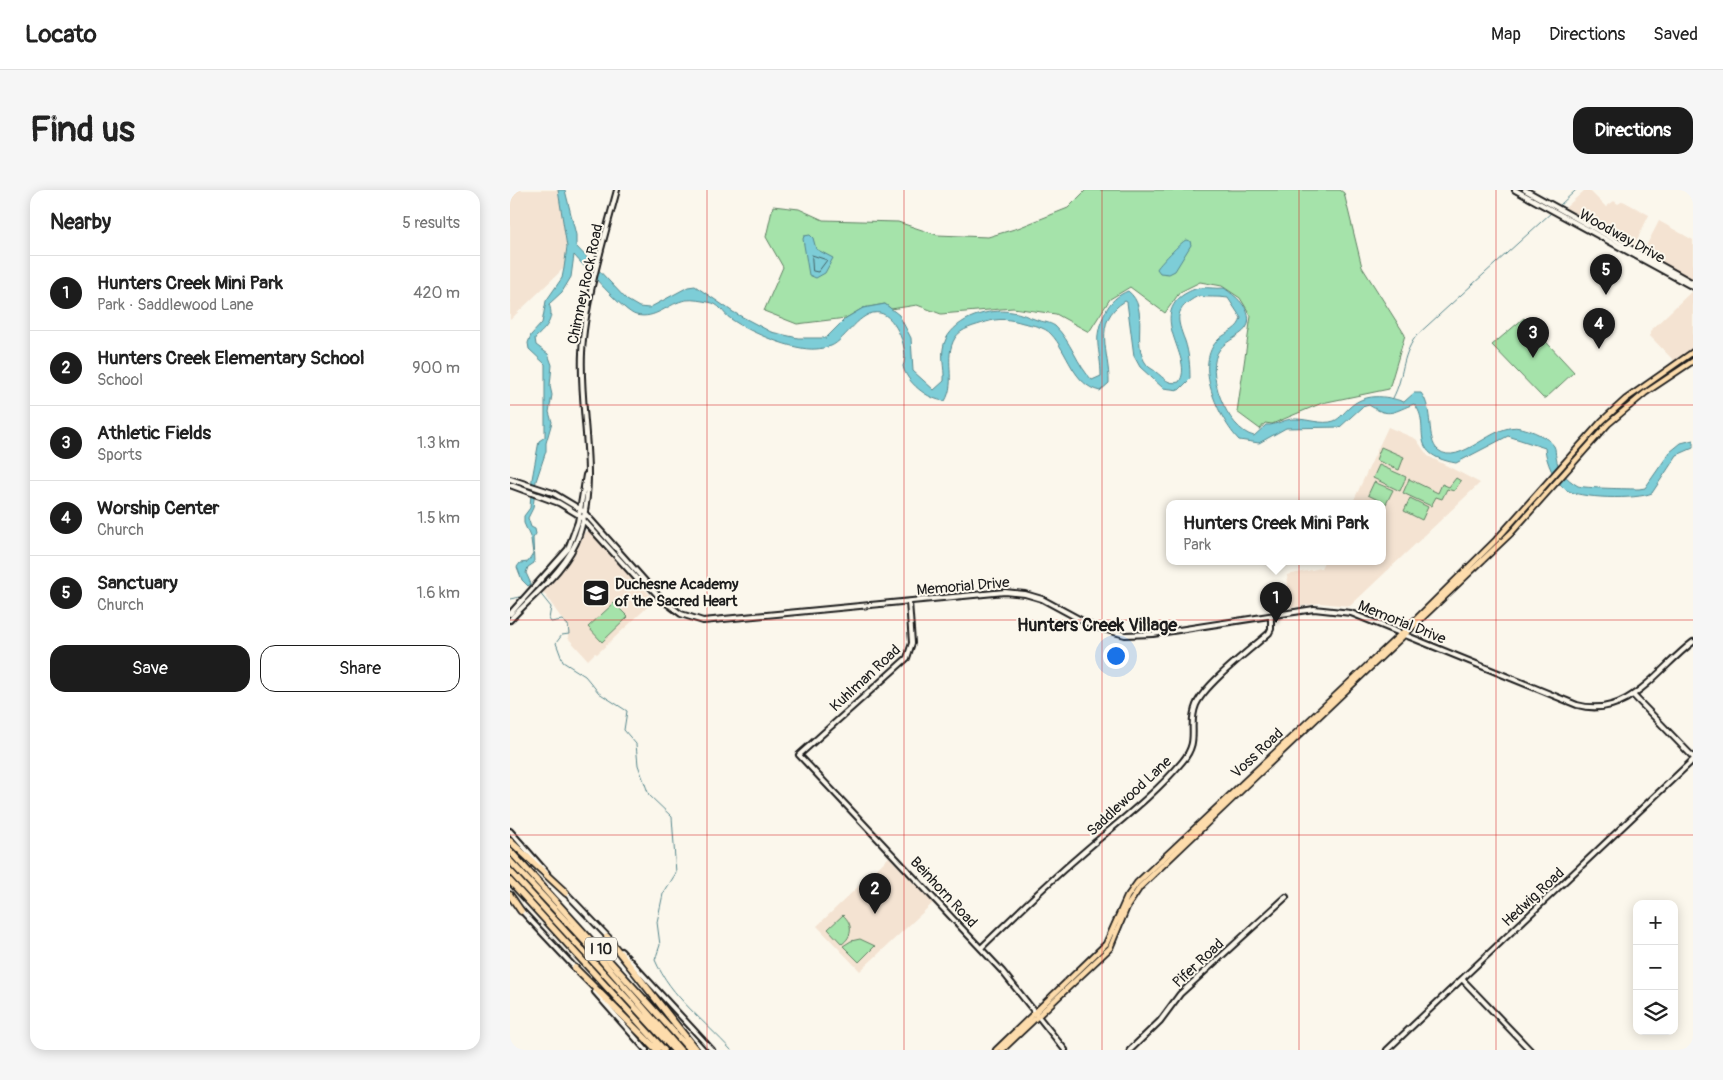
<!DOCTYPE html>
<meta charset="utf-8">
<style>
:root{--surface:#fff;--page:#f6f6f6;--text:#222;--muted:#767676;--line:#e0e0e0;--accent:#1c1c1c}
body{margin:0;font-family:Pangolin,sans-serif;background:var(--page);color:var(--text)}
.controls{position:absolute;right:15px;bottom:15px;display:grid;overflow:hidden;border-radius:10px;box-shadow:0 2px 12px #0003}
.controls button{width:45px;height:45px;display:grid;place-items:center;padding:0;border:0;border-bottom:1px solid var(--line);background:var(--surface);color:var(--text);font:25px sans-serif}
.you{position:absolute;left:605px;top:465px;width:18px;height:18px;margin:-12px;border:4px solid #fff;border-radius:50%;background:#1a73e8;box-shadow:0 0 0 8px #1a73e833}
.badge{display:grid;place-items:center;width:32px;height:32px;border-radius:50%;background:var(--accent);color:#fff;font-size:16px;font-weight:700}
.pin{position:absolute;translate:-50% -41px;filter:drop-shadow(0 1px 2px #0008)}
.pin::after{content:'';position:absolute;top:26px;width:18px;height:15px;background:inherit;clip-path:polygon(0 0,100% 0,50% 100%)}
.popup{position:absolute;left:656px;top:310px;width:220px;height:65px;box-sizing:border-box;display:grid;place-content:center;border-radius:10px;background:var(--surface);filter:drop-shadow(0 1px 4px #0005);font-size:16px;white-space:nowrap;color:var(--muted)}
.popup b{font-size:19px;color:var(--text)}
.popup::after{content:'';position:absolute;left:50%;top:100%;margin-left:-10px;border:10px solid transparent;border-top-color:var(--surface)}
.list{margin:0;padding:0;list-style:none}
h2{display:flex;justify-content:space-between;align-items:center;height:65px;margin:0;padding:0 20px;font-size:21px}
h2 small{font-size:16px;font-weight:400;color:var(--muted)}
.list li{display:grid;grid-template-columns:32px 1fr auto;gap:15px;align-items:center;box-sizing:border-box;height:75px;padding:0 20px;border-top:1px solid var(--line)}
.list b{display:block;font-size:19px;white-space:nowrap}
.list p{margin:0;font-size:16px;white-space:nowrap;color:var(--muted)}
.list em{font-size:16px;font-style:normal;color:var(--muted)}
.actions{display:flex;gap:10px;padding:15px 20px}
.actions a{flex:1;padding:11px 0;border:1px solid var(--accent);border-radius:15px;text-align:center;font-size:18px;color:var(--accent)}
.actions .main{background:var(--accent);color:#fff}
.icon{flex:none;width:28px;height:28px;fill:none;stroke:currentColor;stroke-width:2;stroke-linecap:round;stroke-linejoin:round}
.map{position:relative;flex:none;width:1183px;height:860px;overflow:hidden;border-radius:15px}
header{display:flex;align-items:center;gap:30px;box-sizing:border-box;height:70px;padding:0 25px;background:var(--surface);border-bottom:1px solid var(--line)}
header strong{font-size:24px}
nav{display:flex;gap:28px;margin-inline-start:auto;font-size:18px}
.intro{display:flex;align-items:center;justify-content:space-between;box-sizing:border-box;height:120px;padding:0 30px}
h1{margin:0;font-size:35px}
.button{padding:12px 22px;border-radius:15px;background:var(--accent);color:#fff;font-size:18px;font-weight:700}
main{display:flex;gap:30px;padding:0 30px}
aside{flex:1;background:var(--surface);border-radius:15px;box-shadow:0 2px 12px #0003}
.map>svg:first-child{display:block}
.built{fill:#f4e3d2}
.green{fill:#a5e3aa;stroke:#608063}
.water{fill:#7dcdd7;stroke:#56868c}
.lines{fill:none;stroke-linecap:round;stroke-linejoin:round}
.shore{stroke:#436367;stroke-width:1}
.stream{stroke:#56868c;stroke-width:1}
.secondary-casing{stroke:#1c1c1c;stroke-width:8}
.primary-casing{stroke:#1c1c1c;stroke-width:8}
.highway-casing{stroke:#1c1c1c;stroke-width:9}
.secondary{stroke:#fbf7ec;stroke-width:4}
.primary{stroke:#fddcac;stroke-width:4.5}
.highway{stroke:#fddcac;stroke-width:5.5}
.grid{fill:none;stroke:#d62828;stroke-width:1;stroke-opacity:0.55}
.labels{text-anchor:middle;stroke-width:4;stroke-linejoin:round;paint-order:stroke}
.shield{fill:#fbf7ec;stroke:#5f5e5a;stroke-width:1}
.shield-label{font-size:14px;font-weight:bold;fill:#1c1c1c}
.street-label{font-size:15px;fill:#1c1c1c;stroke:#fbf7ec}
.poi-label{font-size:15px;font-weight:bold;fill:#1c1c1c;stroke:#fbf7ec;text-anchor:start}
.quarter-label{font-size:18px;font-weight:bold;fill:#1c1c1c;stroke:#fbf7ec}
</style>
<header>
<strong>Locato</strong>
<nav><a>Map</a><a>Directions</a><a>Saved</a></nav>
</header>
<div class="intro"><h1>Find us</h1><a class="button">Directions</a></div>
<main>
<aside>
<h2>Nearby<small>5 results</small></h2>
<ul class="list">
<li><span class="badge">1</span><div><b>Hunters Creek Mini Park</b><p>Park · Saddlewood Lane</p></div><em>420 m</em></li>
<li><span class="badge">2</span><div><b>Hunters Creek Elementary School</b><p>School</p></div><em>900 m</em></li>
<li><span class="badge">3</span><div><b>Athletic Fields</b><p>Sports</p></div><em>1.3 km</em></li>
<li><span class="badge">4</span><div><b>Worship Center</b><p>Church</p></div><em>1.5 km</em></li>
<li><span class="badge">5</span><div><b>Sanctuary</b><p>Church</p></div><em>1.6 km</em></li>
</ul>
<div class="actions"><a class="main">Save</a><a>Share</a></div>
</aside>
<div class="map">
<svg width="1183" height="860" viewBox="0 0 1183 860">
<rect width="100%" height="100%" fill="#fbf7ec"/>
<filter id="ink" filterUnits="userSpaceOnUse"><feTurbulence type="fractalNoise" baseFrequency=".02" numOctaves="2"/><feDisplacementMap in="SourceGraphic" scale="10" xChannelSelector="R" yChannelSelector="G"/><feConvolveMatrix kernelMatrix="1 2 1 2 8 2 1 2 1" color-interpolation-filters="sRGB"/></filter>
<g filter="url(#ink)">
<path class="built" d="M 0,0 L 48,0 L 57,57 L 54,78 L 0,130 Z
M 1075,0 L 1079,0 L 1096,17 L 1104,11 L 1108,14 L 1113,11 L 1139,25 L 1124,56 L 1054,19 Z
M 1149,31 L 1183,50 L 1183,90 L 1133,62 Z
M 1183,100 L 1183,159 L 1165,172 L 1140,146 L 1140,141 Z
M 878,237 L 906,249 L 918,266 L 970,293 L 840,416 L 810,413 L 780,418 L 777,385 L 811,378 L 814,372 L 872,372 L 872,314 L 842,314 Z
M 79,341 L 145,410 L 87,464 L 85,463 L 78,470 L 58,448 L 58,438 L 32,400 L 61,367 L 75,342 Z
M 379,667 L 423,713 L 350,781 L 307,736 Z"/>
<path class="green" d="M 576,0 L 830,0 L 834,3 L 852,77 L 895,145 L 879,199 L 812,213 L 762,234 L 755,233 L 750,239 L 727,222 L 741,126 L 730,108 L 712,96 L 690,92 L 670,102 L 655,123 L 620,97 L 600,109 L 579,142 L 546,124 L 503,118 L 431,124 L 407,115 L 381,119 L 375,114 L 353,118 L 336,128 L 287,134 L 254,121 L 273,77 L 256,47 L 263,16 L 289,19 L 313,30 L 388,32 L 427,45 L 478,47 L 508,38 L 558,18 Z
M 1014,128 L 1064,182 L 1036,208 L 1033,208 L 982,155 Z
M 871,257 L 894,267 L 889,280 L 866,270 Z
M 869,275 L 896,287 L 890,301 L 863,288 Z
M 946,288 L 951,291 L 944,301 L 937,299 L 932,309 L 926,307 L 921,316 L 893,303 L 899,289 L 928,303 L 932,294 L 939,297 Z
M 864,292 L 883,300 L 876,314 L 858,305 Z
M 900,308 L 918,317 L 912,330 L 894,321 Z
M 104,413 L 118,427 L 92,452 L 78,437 Z
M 333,725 C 343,734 343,746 332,754 L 318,739 Z
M 350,749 L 365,756 L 349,772 L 333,756 L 341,751 Z"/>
<path class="water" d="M 48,0 L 55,0 L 66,45 L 66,56 L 117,110 L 129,117 L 139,118 L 178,97 L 185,96 L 223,122 L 261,142 L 288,148 L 316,148 L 336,128 L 353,118 L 375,114 L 389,125 L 401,148 L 403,181 L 424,200 L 434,191 C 435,177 429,163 436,149 C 447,128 478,118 502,122 C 511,123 518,127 527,130 C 533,132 539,132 545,136 C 561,151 567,175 582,190 L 591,186 C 591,158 581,150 596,121 C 600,112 608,105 618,101 C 641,119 620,154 637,175 C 639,178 643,179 646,182 C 654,188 658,195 669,192 C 685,169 639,129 673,105 C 678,102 685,98 691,98 C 698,97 706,99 714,98 C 724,105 742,118 738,134 C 735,145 716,150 710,159 C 693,180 717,240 744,246 L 756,235 C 766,236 775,228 786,229 C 798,229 812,235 824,231 C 831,228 834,222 839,218 C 854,203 875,205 894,212 L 904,203 L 911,203 C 924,219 916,250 928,260 C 950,278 984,231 1011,238 C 1021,240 1038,247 1044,256 C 1046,259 1045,264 1046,267 C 1048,280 1056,289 1068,296 C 1074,298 1119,299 1129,299 L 1135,298 L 1160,262 L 1171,253 L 1183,250 L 1183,258 L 1167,265 L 1142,303 C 1127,310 1068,309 1055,299 C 1044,290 1036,272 1035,258 L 998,246 L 946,273 C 894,264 923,235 904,214 C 884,221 880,229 859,215 L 852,217 L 830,237 L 776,238 L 749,253 L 729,250 C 709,229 682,173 709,149 C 717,142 729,139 731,128 L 718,108 C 707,106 698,108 688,106 C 664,119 666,128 675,151 C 679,163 680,176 680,189 L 669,200 L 653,198 L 630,177 L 624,166 L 617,112 L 615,111 C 581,132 600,163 599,193 L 590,201 C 563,195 558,162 541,144 C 535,137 522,135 513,133 C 500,129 489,128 476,132 C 465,136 451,138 445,148 C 433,168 447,191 435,211 C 418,210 396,192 393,176 C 400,162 386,126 370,123 C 350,119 336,150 321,156 C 317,157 310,159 306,159 C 284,161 239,142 221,129 C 212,123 211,114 198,112 C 192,111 183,109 176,110 C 158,113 146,130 126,125 C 115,123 74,76 64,65 L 61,87 L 52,102 L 39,114 C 45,129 36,138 25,148 L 26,155 L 38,164 L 42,175 L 40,196 L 42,205 L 39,222 L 42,232 L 36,253 L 36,261 L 26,291 L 23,318 L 18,328 L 21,337 L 25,339 L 26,344 L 23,348 L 24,373 L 18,377 L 16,383 L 21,394 L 18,396 L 12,390 L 7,377 L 10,373 L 18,372 L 23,364 L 21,349 L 14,333 L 14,326 L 20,318 L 22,289 L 29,251 L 35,247 L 35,174 L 19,159 L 18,153 L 21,145 L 32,133 L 36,111 L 52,88 L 54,78 L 57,57 Z
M 300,45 L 303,48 L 306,59 L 323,68 L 315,83 L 306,88 L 299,85 L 293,49 L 294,46 Z
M 676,50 L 680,51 L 681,55 L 665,81 L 659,84 L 650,83 L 647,79 C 648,76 672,51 676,50 Z"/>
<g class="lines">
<path class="shore" d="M 302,65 L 317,70 L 308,82 L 303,81 Z"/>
<path class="stream" d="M 1049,16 L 1066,0
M 883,208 C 895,185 890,169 906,146 L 1042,22
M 29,402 L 41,417 L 39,429 L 41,432 L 52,430 L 58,435 L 59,444 L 52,445 L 46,453 L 53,472 L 75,486 L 89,503 L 117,521 L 114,540 L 126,554 L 128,575 L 139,605 L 162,627 L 166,683 L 153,704 L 147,732 L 150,755 L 145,770 C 161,807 195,831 221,860
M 0,409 L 14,406"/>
<g class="secondary-casing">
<path id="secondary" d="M 1005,0 L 1183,97
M 1015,0 L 1183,93
M 0,289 L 43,303 L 73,321 L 151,409 L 171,424 L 193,431 L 495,402 L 515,404 L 532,409 L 582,436 L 615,445 L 643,444 L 804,419 L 841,423 L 1067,515 C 1119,529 1147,479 1183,452
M 0,295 L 49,313 L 69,325 L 127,389 L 136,393
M 399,412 L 402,453 L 397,468 L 289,565 L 492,781 L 555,860
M 0,424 L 58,359 L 68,332 L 76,285
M 0,430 C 23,405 58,378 69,345 C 89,286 69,224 72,163 C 74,114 94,49 107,0
M 1124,506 L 1183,567
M 0,641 L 37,683
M 56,703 L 99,748
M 11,720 L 66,779
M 471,758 C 503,727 534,696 568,667 C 603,636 642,608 672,572 C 691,550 677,537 686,515 C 695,494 741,459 759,443 L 761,439 L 761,426
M 111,761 L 202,860
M 952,789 L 1020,860
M 85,802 L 136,860
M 620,860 L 650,831 L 670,804 L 776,707
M 877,860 L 1183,570"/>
</g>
<g class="primary-casing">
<path id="primary" d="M 486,860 L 596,754 L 617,707 L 627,693 L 892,443 L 986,350 L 1092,231 L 1116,209 L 1183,162
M 492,860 L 600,758 L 617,717 L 630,697 L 1001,343 L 1098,234 L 1135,203 L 1183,171"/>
</g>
<g class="highway-casing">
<path id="highway" d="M 0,651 L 56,703
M 0,661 L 180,860
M 0,671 L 79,756 L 170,860
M 0,681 L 164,860
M 0,691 L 154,860
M 0,705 L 11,721
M 97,747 L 186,860
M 65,778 L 147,860"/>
</g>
<use href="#secondary" class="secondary"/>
<use href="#primary" class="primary"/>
<use href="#highway" class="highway"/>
</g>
</g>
<path class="grid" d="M 197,0 L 197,860M 394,0 L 394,860M 592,0 L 592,860M 789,0 L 789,860M 986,0 L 986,860M 0,215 L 1183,215M 0,430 L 1183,430M 0,645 L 1183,645"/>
<defs>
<g id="school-square" transform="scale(1.4375)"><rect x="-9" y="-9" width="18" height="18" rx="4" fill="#1c1c1c" stroke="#fbf7ec"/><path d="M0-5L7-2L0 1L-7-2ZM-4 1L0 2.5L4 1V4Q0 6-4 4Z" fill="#fff"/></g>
</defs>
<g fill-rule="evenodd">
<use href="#school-square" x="86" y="403"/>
</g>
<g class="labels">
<rect class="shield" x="75" y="747.5" width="32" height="23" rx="4"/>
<g class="shield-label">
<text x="91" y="764">I 10</text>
</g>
<g class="street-label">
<text transform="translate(1112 46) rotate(29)" y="5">Woodway Drive</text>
<text transform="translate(75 94) rotate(-78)" y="5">Chimney Rock Road</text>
<text transform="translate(453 396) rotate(-5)" y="5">Memorial Drive</text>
<text transform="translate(892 432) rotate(22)" y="5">Memorial Drive</text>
<text transform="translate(355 488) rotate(-43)" y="5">Kuhlman Road</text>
<text transform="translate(747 563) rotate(-43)" y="5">Voss Road</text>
<text transform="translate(619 606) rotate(-43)" y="5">Saddlewood Lane</text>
<text transform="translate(434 702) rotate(47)" y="5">Beinhorn Road</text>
<text transform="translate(1023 707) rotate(-43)" y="5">Hedwig Road</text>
<text transform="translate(688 773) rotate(-43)" y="5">Pifer Road</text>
</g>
<g class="poi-label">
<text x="105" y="399">Duchesne Academy<tspan x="105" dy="17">of the Sacred Heart</tspan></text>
</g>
<g class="quarter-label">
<text x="587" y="441">Hunters Creek Village</text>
</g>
</g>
</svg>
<div class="controls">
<button>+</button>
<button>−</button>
<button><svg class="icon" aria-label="layers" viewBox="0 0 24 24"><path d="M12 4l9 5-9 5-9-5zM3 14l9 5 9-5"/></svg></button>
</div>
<div class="you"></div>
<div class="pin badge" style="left:766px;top:433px">1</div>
<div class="popup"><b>Hunters Creek Mini Park</b>Park</div>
<div class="pin badge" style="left:365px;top:724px">2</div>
<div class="pin badge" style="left:1023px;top:168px">3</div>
<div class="pin badge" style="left:1089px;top:159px">4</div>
<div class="pin badge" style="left:1096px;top:105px">5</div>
</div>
</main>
